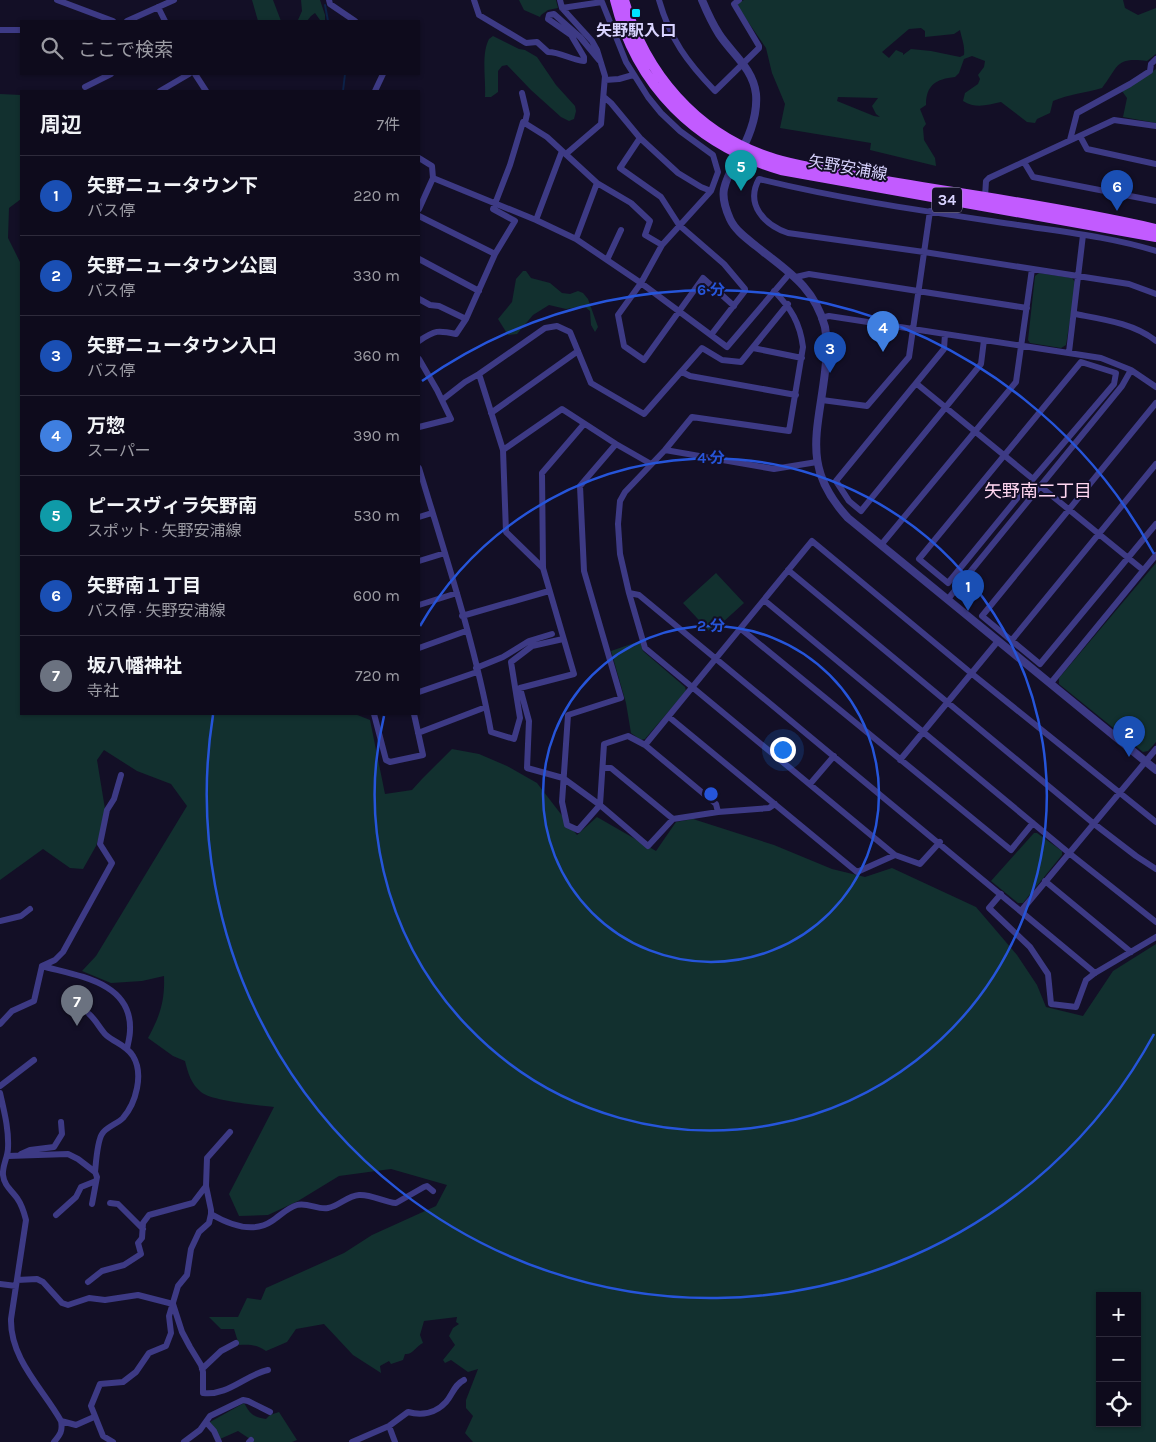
<!DOCTYPE html>
<html lang="ja">
<meta charset="utf-8">
<style>
:root{--surface:#0e0b1c;--page:#1c1929;--text:#f1f3f6;--muted:#9b9ba3;--line:#2e2b3b;--accent:#b45309}
body{margin:0;font-family:Karla,"Noto Sans JP",sans-serif;background:var(--page);color:var(--text)}
.controls{position:absolute;right:15px;bottom:15px;display:grid;overflow:hidden;border-radius:0px;box-shadow:0 1px 4px #0004}
.controls button{width:45px;height:45px;display:grid;place-items:center;padding:0;border:0;border-bottom:1px solid var(--line);background:var(--surface);color:var(--text);font:25px sans-serif}
.you{position:absolute;left:782px;top:749px;width:18px;height:18px;margin:-12px;border:4px solid #fff;border-radius:50%;background:#1a73e8;box-shadow:0 0 0 8px #1a73e833}
.badge{display:grid;place-items:center;width:32px;height:32px;border-radius:50%;background:var(--accent);color:#fff;font-size:16px;font-weight:700}
.pin{position:absolute;translate:-50% -41px;filter:drop-shadow(0 1px 2px #0008)}
.pin::after{content:'';position:absolute;top:26px;width:18px;height:15px;background:inherit;clip-path:polygon(0 0,100% 0,50% 100%)}
.list{margin:0;padding:0;list-style:none}
h2{display:flex;justify-content:space-between;align-items:center;height:65px;margin:0;padding:0 20px;font-size:21px}
h2 small{font-size:16px;font-weight:400;color:var(--muted)}
.list li{display:grid;grid-template-columns:32px 1fr auto;gap:15px;align-items:center;box-sizing:border-box;height:80px;padding:0 20px;border-top:1px solid var(--line)}
.list b{display:block;font-size:19px;white-space:nowrap}
.list p{margin:0;font-size:16px;white-space:nowrap;color:var(--muted)}
.list em{font-size:16px;font-style:normal;color:var(--muted)}
.icon{flex:none;width:28px;height:28px;fill:none;stroke:currentColor;stroke-width:2;stroke-linecap:round;stroke-linejoin:round}
.map{position:relative;flex:none;width:1156px;height:1442px;overflow:hidden}
.search{position:absolute;background:var(--surface);box-shadow:0 1px 4px #0004;left:20px;top:20px;width:400px;height:55px;display:flex;align-items:center;gap:12px;box-sizing:border-box;padding:0 18px;border-radius:0px;color:var(--muted);font-size:19px}
.panel{position:absolute;background:var(--surface);box-shadow:0 1px 4px #0004;left:20px;top:90px;width:400px;height:625px;border-radius:0px}
.map>svg:first-child{display:block}
.green{fill:#12302f;fill-rule:evenodd}
.lines{fill:none;stroke-linecap:round;stroke-linejoin:round}
.stream{stroke:#0c2248;stroke-width:2}
.minor{stroke:#3d3a85;stroke-width:6}
.tertiary{stroke:#3d3a85;stroke-width:8}
.primary{stroke:#c25bff;stroke-width:10}
.ring{fill:none;stroke:#2655da;stroke-width:2.5}
.poi-dot{fill:#00e5ff;stroke:#130f26;stroke-width:2}
.labels{text-anchor:middle;stroke-width:4;stroke-linejoin:round;paint-order:stroke}
.shield{fill:#130f26;stroke:#9e99be;stroke-width:1}
.shield-label{font-size:15px;font-weight:bold;fill:#d9d4ff}
.poi-label{font-size:16px;font-weight:bold;fill:#d9d4ff;stroke:#130f26}
.street-label{font-size:16px;fill:#d9d4ff;stroke:#130f26}
.neighbourhood-label{font-size:18px;fill:#ffd6f0;stroke:#130f26}
.centre{fill:#2655da;stroke:#130f26;stroke-width:2.5}
.ring-label{font-size:15px;text-anchor:middle;font-weight:bold;fill:#2655da;stroke:#130f26;stroke-width:4;stroke-linejoin:round;paint-order:stroke}
</style>
<div class="map">
<svg width="1156" height="1442" viewBox="0 0 1156 1442">
<rect width="100%" height="100%" fill="#130f26"/>
<path class="green" d="M 252,0 L 273,0 L 281,21 L 258,21 Z
M 301,0 L 320,0 L 325,15 L 325,20 L 320,20 L 315,13 L 311,16 L 307,21 L 296,21 L 298,20 L 302,11 Z
M 519,0 L 556,0 L 558,8 L 548,10 L 541,15 L 540,17 L 524,10 Z
M 744,0 L 1123,0 L 1125,8 L 1138,15 L 1156,8 L 1156,54 L 1147,61 C 1115,57 1119,66 1102,88 C 1085,93 1069,94 1053,101 L 1050,113 L 1037,119 L 1035,123 L 1027,122 L 1001,102 C 987,105 976,109 963,101 L 965,93 L 978,84 L 980,79 L 978,75 L 984,67 L 985,61 L 972,56 L 964,59 L 959,73 L 955,77 C 936,79 926,85 926,105 L 920,109 L 926,124 L 923,128 L 924,140 L 935,158 L 936,166 L 870,150 L 871,143 L 780,128 L 785,104 L 772,73 L 766,48 L 737,6 L 738,3 ZM 921,28 L 925,31 L 925,37 L 954,34 L 960,30 C 962,40 965,45 964,55 L 960,57 L 931,51 L 911,49 L 903,55 L 903,53 L 896,50 L 889,58 L 882,52 L 909,29 ZM 838,97 L 878,98 L 872,106 L 876,114 L 880,117 L 874,116 L 837,101 Z
M 493,36 L 519,49 L 525,50 L 537,57 L 556,85 L 575,106 L 576,111 L 574,119 L 569,121 L 561,117 L 531,90 L 507,65 L 502,66 L 498,71 L 498,92 L 491,97 L 485,97 C 486,79 481,54 489,39 Z
M 1156,69 L 1156,123 L 1123,117 L 1127,98 L 1122,91 Z
M 0,94 L 21,95 L 21,199 L 9,208 L 8,238 L 21,264 L 21,714 L 355,714 L 370,720 L 385,794 L 412,790 L 422,779 L 452,749 L 479,754 L 507,766 L 537,783 L 577,835 L 597,817 L 656,851 L 676,822 L 693,819 L 774,845 L 832,869 L 865,877 L 892,868 L 976,907 L 1017,955 L 1037,985 L 1046,1007 L 1083,1016 L 1113,971 L 1156,944 L 1156,1442 L 473,1442 L 465,1433 L 473,1416 L 466,1408 L 466,1400 L 478,1369 L 468,1372 L 451,1360 L 445,1363 L 443,1360 L 455,1345 L 449,1336 L 453,1328 L 459,1324 L 456,1322 L 457,1317 L 424,1321 L 420,1335 L 423,1343 C 416,1346 413,1355 405,1354 L 403,1360 L 391,1364 L 389,1361 L 380,1366 L 381,1373 L 353,1355 L 324,1324 L 296,1329 L 287,1342 L 266,1351 C 257,1345 250,1344 239,1345 L 234,1329 L 221,1329 L 209,1317 L 238,1317 L 247,1298 L 261,1300 L 266,1288 L 344,1253 L 372,1235 L 436,1206 L 447,1185 L 391,1169 L 339,1176 L 298,1201 L 268,1215 L 239,1216 L 229,1194 L 274,1107 C 258,1105 211,1101 201,1092 C 191,1084 188,1073 185,1061 L 173,1056 L 148,1038 C 160,1016 165,1001 164,976 L 142,981 L 111,983 L 82,971 L 96,956 L 187,806 L 171,784 L 137,771 L 104,750 L 97,760 L 106,815 L 96,846 L 83,869 L 70,868 L 43,849 L 0,880 ZM 1100,1296 L 1137,1296 L 1137,1423 L 1100,1423 Z
M 523,271 L 526,271 L 531,278 L 550,283 L 562,293 L 570,294 L 578,291 L 583,293 L 588,299 L 598,327 L 595,332 L 591,325 L 590,311 L 584,306 L 566,309 L 549,305 L 533,315 L 517,334 L 508,335 L 498,319 L 512,302 L 516,279 Z
M 1039,273 L 1072,278 L 1076,283 L 1066,345 L 1061,348 L 1030,343 L 1028,340 L 1035,276 Z
M 1156,563 L 1156,742 L 1148,751 L 1143,752 L 1059,684 L 1059,678 Z
M 716,573 L 744,603 L 711,633 L 683,603 Z
M 640,641 L 643,651 L 685,687 L 686,691 L 645,739 L 641,740 L 631,733 L 626,703 L 611,651 Z
M 1034,833 L 1037,833 L 1062,851 L 1062,855 L 1023,903 L 1018,903 L 991,881 Z
M 244,1403 C 251,1415 252,1416 266,1419 L 270,1415 L 279,1412 L 297,1440 L 292,1442 L 252,1442 L 253,1441 L 238,1431 L 220,1439 L 210,1422 Z"/>
<g class="lines">
<path class="stream" d="M 325,5 L 328,21
M 343,91 L 345,74"/>
<path class="minor" d="M 57,0 L 113,21
M 329,0 L 330,4 L 355,21
M 474,0 L 479,15 L 526,43 L 537,42 L 548,52 C 561,52 571,60 584,61 L 584,57 L 571,35 L 548,19 L 549,15 L 554,14 L 580,37 L 599,60
M 560,0 L 562,8 L 592,41 L 597,50 L 605,76 L 601,124 L 566,154
M 659,0 C 670,39 687,62 715,91 L 759,48 L 759,46 L 734,4 L 739,0
M 158,7 L 165,21
M 562,8 L 602,2 L 626,62 L 648,97 L 661,113 L 680,131 L 713,155 L 718,172 L 711,191
M 127,21 L 174,0
M 0,30 L 21,30
M 195,74 L 206,91
M 605,80 L 619,79 L 633,75
M 85,87 L 111,74
M 160,91 L 189,74
M 375,91 L 383,74
M 522,93 L 527,114 L 525,123
M 604,97 L 611,103 L 640,138 L 678,173 L 701,187 L 711,191 L 662,245 L 641,283 L 618,315 L 624,346 L 644,360 L 703,278 L 734,306
M 1080,136 L 1087,149 L 1156,164
M 640,138 L 620,168 L 661,197 L 679,225 L 724,264 L 745,289 L 745,291 L 711,335
M 1070,140 L 1077,113 L 1130,84 L 1150,71 L 1151,64 L 1156,59
M 419,158 L 432,166 L 433,178 L 419,209
M 1024,162 L 1033,177 L 1156,201
M 433,178 L 536,220 L 576,239 L 641,283 L 727,347 L 790,273
M 985,197 L 986,181 L 989,178 L 1114,120 L 1156,126
M 419,216 L 495,254
M 536,220 L 562,151
M 576,239 L 597,183
M 1156,251 C 1111,237 1064,232 1018,225 C 931,212 844,200 759,179 C 745,204 764,225 788,233 L 924,252 L 1129,284 L 1156,294
M 419,259 L 479,291
M 607,260 L 621,230
M 796,277 L 809,274 L 1027,308
M 419,299 L 430,305 L 439,306 L 466,319
M 1075,314 C 1101,319 1134,323 1156,341
M 821,318 L 829,316 L 1101,358 L 1131,370 L 1156,387
M 945,334 L 944,349 L 836,481 L 849,501 L 861,511 L 981,364 L 984,340
M 419,341 C 435,330 438,330 456,334 L 466,319 L 495,254 L 515,221 L 493,209 L 510,165 L 523,122 L 547,137 L 597,183 L 631,203 L 650,221 L 645,235 L 662,245
M 753,348 L 802,358
M 1069,352 L 1083,235
M 419,359 L 437,390 L 451,419 L 419,427
M 1081,362 L 1116,373 L 1114,384 L 1033,479 L 948,583 L 919,559 Z
M 682,372 L 690,376 L 796,395
M 917,384 L 1033,479
M 442,400 L 465,382 L 479,374
M 822,400 L 867,406 L 909,357 L 930,211
M 1156,403 L 982,616 L 1040,664 L 1156,524
M 491,413 L 578,351
M 584,424 L 542,473 L 543,568 L 574,674 L 520,688 L 529,721 L 527,768 L 563,778 L 600,805 L 648,846 L 673,819
M 616,444 L 580,486 L 584,571 L 621,698 L 568,715 L 562,802 L 567,825 L 578,830 L 600,805 L 604,744 L 628,736 L 645,745 L 716,804 L 718,812
M 503,450 L 562,409 L 616,444 L 651,464
M 665,450 L 692,417 L 789,431 L 803,347 C 800,323 791,308 774,291
M 817,462 L 774,469 L 665,450 L 625,492 L 620,501 L 618,524 L 620,554 L 629,593 L 645,648 L 895,855
M 419,468 C 445,554 475,644 491,732 L 514,739 L 520,718 L 511,662 L 532,646 L 563,639
M 1040,486 L 1143,570
M 419,517 L 432,513
M 881,545 L 1016,382 L 1032,269
M 419,561 L 445,553
M 543,568 L 506,532 L 503,450 L 479,374 L 545,328 L 557,326 L 570,332 L 591,383 L 644,414 L 702,348 L 722,360 L 741,362 L 788,304
M 788,570 L 1093,823 L 1136,856 L 1156,869
M 629,593 L 639,595 L 1095,973
M 948,599 L 1122,386 L 1131,370
M 764,600 L 1069,853 L 1156,922
M 419,605 L 457,593
M 462,616 L 549,591
M 741,629 L 1011,850 L 1033,823
M 1012,640 L 1156,464
M 419,648 L 466,631
M 476,668 L 503,657 L 529,641 L 552,634
M 1050,684 L 1156,555
M 419,692 L 477,672
M 374,714 L 386,760 L 390,762 L 423,755 L 414,714
M 669,717 L 857,872 L 895,855 L 920,864 L 940,842
M 418,733 L 486,707
M 645,745 L 812,541 L 971,673 L 1156,822
M 900,760 L 998,641
M 603,768 L 611,768 L 673,819 L 718,812 L 769,808 L 775,804
M 810,784 L 834,756
M 1045,881 L 1131,952
M 1001,894 L 989,908 L 1030,947 L 1048,974 L 1051,1004 L 1076,1007 L 1086,980 L 1095,973 L 1156,937
M 1021,911 L 1156,749
M 0,921 L 21,916 L 30,909
M 42,966 L 55,960 L 63,952 L 112,863 L 100,844 L 107,810 L 114,799 L 121,775
M 89,1014 C 96,1020 100,1029 106,1035 C 115,1043 126,1045 133,1056 C 144,1074 136,1103 123,1118 C 117,1124 106,1127 102,1134 C 97,1142 96,1163 95,1172
M 0,1024 L 12,1011 L 34,1001 L 42,966 C 78,976 132,982 130,1030 C 130,1037 128,1043 127,1049
M 0,1086 L 34,1060
M 0,1093 C 4,1111 9,1129 8,1148 C 8,1157 2,1166 3,1175 C 4,1185 11,1190 17,1198 C 22,1205 24,1212 26,1220 L 11,1319 C 10,1359 43,1389 61,1421 C 63,1431 60,1435 54,1442
M 21,1154 L 30,1150 L 54,1147 L 62,1134 L 61,1122
M 8,1156 L 68,1154 L 78,1159 L 95,1172 L 97,1177 L 92,1204
M 110,1203 L 118,1204 L 143,1229
M 211,1214 C 228,1224 253,1234 272,1221 C 280,1216 287,1208 297,1205 C 307,1202 318,1210 328,1208 C 339,1206 347,1196 359,1195 C 371,1194 384,1202 396,1203 L 424,1187 L 427,1186 L 433,1191
M 56,1215 L 76,1197 L 81,1187 L 96,1181
M 17,1280 L 37,1279 L 43,1282 L 62,1303 L 68,1305 L 89,1298 L 105,1300 L 138,1295 L 173,1304
M 88,1282 L 102,1271 L 124,1265 L 141,1254 L 138,1243 L 142,1238 L 143,1223 L 149,1215 L 193,1203 L 206,1186
M 0,1284 L 16,1286
M 173,1304 L 182,1332 L 190,1347 L 201,1365 L 203,1372 L 203,1393 C 228,1396 245,1375 268,1370
M 202,1369 L 221,1351 L 236,1343
M 61,1421 L 76,1425 L 94,1417
M 206,1422 L 214,1431 L 219,1442
M 389,1426 L 395,1442
M 113,1442 L 103,1436 L 91,1406 L 100,1384 L 123,1382 L 136,1372 L 149,1353 L 166,1346 L 171,1333 L 169,1316 L 178,1286 L 187,1275 L 191,1249 L 199,1232 L 209,1223 L 211,1214 L 211,1210 L 206,1186 L 207,1158 L 230,1132
M 184,1442 L 200,1430 L 210,1416 L 243,1400 L 248,1401 L 270,1412
M 249,1442 L 251,1440
M 352,1442 L 389,1426 L 408,1412 C 422,1416 436,1413 446,1402 C 453,1394 454,1385 464,1380"/>
<path class="tertiary" d="M 702,0 C 707,12 712,23 719,34 C 732,54 753,68 756,94 C 758,118 747,141 736,162 C 731,170 726,180 724,189 C 722,199 726,210 730,219 C 735,230 746,238 756,246 C 787,271 814,286 825,327 C 828,343 827,357 825,372 C 818,433 801,467 848,518 L 1156,770"/>
<path class="primary" d="M 615,0 C 636,86 696,145 781,170 L 1156,237
M 624,0 C 645,73 696,133 769,157 C 785,163 801,165 817,169 C 858,177 899,183 940,190 C 1012,201 1085,213 1156,229"/>
</g>
<g class="ring">
<circle cx="711" cy="794" r="168"/>
<path d="M420 626A336 336 0 1 1 384 716"/>
<path d="M1154 1034A504 504 0 0 1 213 715M422 381A504 504 0 0 1 1154 554"/>
</g>
<rect class="poi-dot" x="631" y="8" width="10" height="10" rx="2.5"/>
<g class="labels">
<rect class="shield" x="932" y="187.5" width="30" height="25" rx="4"/>
<g class="shield-label">
<text x="947" y="205">34</text>
</g>
<g class="poi-label">
<text x="636" y="36">矢野駅入口</text>
</g>
<g class="street-label">
<text transform="translate(848 167) rotate(10)" y="6">矢野安浦線</text>
</g>
<g class="neighbourhood-label">
<text x="1038" y="497">矢野南二丁目</text>
</g>
</g>
<circle cx="711" cy="794" r="8" class="centre"/>
<g class="ring-label">
<text x="711" y="295">6 分</text>
<text x="711" y="463">4 分</text>
<text x="711" y="631">2 分</text>
</g>
</svg>
<div class="controls">
<button>+</button>
<button>−</button>
<button><svg class="icon" aria-label="locate" viewBox="0 0 24 24"><circle cx="12" cy="12" r="6"/><path d="M12 2v4M12 18v4M2 12h4M18 12h4"/></svg></button>
</div>
<div class="you"></div>
<div class="pin badge" style="left:968px;top:611px;background:#1a4fb4">1</div>
<div class="pin badge" style="left:1129px;top:757px;background:#1a4fb4">2</div>
<div class="pin badge" style="left:830px;top:373px;background:#1a4fb4">3</div>
<div class="pin badge" style="left:883px;top:352px;background:#3f7fe0">4</div>
<div class="pin badge" style="left:741px;top:191px;background:#0f9aa8">5</div>
<div class="pin badge" style="left:1117px;top:211px;background:#1a4fb4">6</div>
<div class="pin badge" style="left:77px;top:1026px;background:#6b7280">7</div>
<div class="search"><svg class="icon" aria-label="search" viewBox="0 0 24 24"><circle cx="10" cy="10" r="6"/><path d="M15 15l6 6"/></svg>ここで検索</div>
<section class="panel">
<h2>周辺<small>7件</small></h2>
<ul class="list">
<li><span class="badge" style="background:#1a4fb4">1</span><div><b>矢野ニュータウン下</b><p>バス停</p></div><em>220 m</em></li>
<li><span class="badge" style="background:#1a4fb4">2</span><div><b>矢野ニュータウン公園</b><p>バス停</p></div><em>330 m</em></li>
<li><span class="badge" style="background:#1a4fb4">3</span><div><b>矢野ニュータウン入口</b><p>バス停</p></div><em>360 m</em></li>
<li><span class="badge" style="background:#3f7fe0">4</span><div><b>万惣</b><p>スーパー</p></div><em>390 m</em></li>
<li><span class="badge" style="background:#0f9aa8">5</span><div><b>ピースヴィラ矢野南</b><p>スポット · 矢野安浦線</p></div><em>530 m</em></li>
<li><span class="badge" style="background:#1a4fb4">6</span><div><b>矢野南１丁目</b><p>バス停 · 矢野安浦線</p></div><em>600 m</em></li>
<li><span class="badge" style="background:#6b7280">7</span><div><b>坂八幡神社</b><p>寺社</p></div><em>720 m</em></li>
</ul>
</section>
</div>
